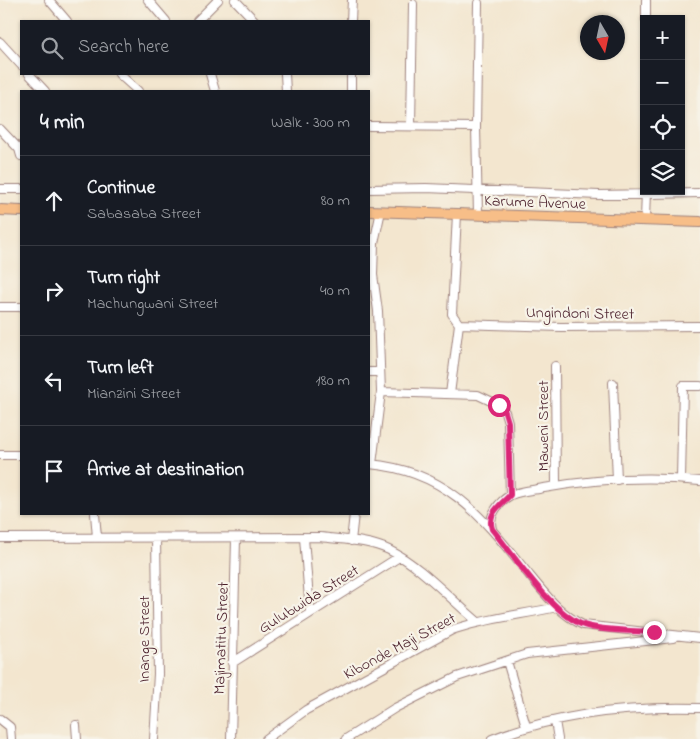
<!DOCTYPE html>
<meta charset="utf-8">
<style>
:root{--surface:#171b24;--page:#242831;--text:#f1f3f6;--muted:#9ea1a6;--line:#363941}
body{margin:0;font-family:"Indie Flower",sans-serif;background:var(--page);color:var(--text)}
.controls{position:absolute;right:15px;top:15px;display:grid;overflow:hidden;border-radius:0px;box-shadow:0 1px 4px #0004}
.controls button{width:45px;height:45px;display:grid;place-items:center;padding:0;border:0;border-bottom:1px solid var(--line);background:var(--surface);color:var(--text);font:25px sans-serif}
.compass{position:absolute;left:580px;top:15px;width:45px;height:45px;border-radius:50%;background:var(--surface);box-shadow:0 1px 4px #0004;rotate:171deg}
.stop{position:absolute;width:15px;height:15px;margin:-11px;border:4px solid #db2777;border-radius:50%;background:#fff}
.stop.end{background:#db2777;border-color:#fff;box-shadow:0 1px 5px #0008}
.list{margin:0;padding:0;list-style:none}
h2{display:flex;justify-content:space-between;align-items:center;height:65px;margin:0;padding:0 20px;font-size:21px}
h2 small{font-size:16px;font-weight:400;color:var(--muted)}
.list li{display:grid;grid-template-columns:32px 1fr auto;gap:15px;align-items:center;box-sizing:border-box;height:90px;padding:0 20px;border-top:1px solid var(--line)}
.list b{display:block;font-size:19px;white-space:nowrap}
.list p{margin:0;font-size:16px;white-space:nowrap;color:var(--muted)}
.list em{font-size:16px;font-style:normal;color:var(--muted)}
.icon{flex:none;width:28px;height:28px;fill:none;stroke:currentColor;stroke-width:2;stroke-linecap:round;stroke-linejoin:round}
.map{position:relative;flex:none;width:700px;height:739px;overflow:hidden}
.search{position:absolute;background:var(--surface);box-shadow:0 1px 4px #0004;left:20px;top:20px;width:350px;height:55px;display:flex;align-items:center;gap:12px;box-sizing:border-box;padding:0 18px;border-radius:0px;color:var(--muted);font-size:19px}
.panel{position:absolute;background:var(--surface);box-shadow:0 1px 4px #0004;left:20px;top:90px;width:350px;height:425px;border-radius:0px}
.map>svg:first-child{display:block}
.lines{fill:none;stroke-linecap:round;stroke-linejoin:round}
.minor-casing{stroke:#9e827d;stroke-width:10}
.major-casing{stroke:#9e827d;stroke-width:12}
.minor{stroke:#fff;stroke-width:8}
.major{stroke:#f7be88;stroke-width:10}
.route{stroke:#db2777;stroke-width:6}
.labels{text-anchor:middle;stroke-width:4.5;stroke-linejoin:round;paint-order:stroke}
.street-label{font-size:16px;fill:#4a1f2b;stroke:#f7f3e8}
</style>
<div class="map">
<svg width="700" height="739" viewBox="0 0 700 739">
<rect width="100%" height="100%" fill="#f7f3e8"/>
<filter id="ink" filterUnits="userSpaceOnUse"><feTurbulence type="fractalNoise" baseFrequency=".02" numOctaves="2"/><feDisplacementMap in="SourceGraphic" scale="10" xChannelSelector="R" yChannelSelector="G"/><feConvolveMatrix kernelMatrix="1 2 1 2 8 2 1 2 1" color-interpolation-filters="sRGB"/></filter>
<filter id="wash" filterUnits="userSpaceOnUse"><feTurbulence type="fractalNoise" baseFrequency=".0096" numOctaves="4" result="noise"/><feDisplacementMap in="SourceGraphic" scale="20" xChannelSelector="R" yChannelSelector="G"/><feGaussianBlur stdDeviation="1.12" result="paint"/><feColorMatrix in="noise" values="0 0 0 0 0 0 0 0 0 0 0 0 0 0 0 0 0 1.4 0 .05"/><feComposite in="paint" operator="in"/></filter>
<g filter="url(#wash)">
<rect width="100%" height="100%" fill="#f3e6cf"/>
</g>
<g filter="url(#ink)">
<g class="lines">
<g class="minor-casing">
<path id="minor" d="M 49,0 L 67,21
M 148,0 L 166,21
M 235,0 L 255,21
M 646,0 L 646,19
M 197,21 L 218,0
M 351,21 L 352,0
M 0,42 L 21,65
M 29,74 L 45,91
M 119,74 L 138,91
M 210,74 L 215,91
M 285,74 L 286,91
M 351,91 L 351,74
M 411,125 L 413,4
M 369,126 L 476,127
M 0,129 L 19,149 L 21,156
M 0,189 L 21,189
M 369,189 L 426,188 L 599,195 L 700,193
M 457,214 L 452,314 L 459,324
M 478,214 L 476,127 L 478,3
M 645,220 L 646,191
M 0,307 L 21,307
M 459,324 L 561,327 L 700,326
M 555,366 L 556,485
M 369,372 L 379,372
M 613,383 L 617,480
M 381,392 L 478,395 L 499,405 L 505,412 L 508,422 L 510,495
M 450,394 L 459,324
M 0,455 L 21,455
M 369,464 C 449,471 483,518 530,576 C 546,595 560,614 583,625 L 700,638
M 372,464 L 381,392 L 378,311 L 373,275 L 374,243 L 381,211
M 681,479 L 683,386 L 700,386
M 95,514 L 97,537
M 492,529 C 488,516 499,501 511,495 C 520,491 534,490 544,488 C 595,479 649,476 700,481
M 0,538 L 320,537 C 343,540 368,540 389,550 C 421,566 449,598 477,621
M 304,538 L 310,611
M 351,541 L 354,514
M 507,661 L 526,726
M 232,663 L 399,557
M 0,719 L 10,727 L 11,739
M 555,721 L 558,739
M 76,725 L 77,739
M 154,739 L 158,674 L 156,538
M 231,739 L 236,539
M 266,739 L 306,710 L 452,630 C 485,618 522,615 557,607
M 346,739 L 395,708 L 457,677 L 527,654 L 673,638
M 492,739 C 557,714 631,706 700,708"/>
</g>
<g class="major-casing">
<path id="major" d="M 0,210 L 21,211
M 369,211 L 700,222"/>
</g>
<use href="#minor" class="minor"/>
<use href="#major" class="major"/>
</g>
</g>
<g class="lines" filter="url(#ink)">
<path class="route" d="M 499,405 L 505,412 L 508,422 L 510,495 C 500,506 487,513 492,529 C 513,555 551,612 581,624 C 596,631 636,631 654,632"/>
</g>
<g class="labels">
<g class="street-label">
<text transform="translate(535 201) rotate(2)" y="6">Karume Avenue</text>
<text transform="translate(580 312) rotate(1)" y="6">Ungindoni Street</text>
<text transform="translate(542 426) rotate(-90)" y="6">Maweni Street</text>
<text transform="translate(308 598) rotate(-32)" y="6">Gulubwida Street</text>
<text transform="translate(220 638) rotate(-88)" y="6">Majimatitu Street</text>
<text transform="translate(143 639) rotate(-90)" y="6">Inange Street</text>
<text transform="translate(399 645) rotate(-28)" y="6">Kibonde Maji Street</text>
</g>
</g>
</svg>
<div class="controls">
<button>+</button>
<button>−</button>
<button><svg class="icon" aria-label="locate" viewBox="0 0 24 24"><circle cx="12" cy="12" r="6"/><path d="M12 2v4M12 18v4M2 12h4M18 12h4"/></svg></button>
<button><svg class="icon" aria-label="layers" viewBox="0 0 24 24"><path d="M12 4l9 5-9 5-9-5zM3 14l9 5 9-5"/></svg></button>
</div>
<svg class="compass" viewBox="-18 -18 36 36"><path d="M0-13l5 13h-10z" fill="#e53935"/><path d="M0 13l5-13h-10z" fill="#9ea1a6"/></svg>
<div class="stop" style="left:499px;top:405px"></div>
<div class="stop end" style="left:654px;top:632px"></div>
<div class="search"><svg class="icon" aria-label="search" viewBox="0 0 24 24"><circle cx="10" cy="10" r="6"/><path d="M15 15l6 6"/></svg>Search here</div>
<section class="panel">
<h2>4 min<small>Walk · 300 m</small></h2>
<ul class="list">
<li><svg class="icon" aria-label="ahead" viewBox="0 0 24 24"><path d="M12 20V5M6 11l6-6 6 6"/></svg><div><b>Continue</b><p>Sabasaba Street</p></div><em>80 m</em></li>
<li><svg class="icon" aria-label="right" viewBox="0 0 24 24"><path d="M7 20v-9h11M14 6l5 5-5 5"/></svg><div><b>Turn right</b><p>Machungwani Street</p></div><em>40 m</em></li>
<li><svg class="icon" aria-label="left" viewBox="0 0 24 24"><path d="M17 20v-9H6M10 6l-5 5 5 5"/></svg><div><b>Turn left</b><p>Mianzini Street</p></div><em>180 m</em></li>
<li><svg class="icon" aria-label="arrive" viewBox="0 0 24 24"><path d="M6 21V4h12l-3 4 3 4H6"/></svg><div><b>Arrive at destination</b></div></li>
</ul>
</section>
</div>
